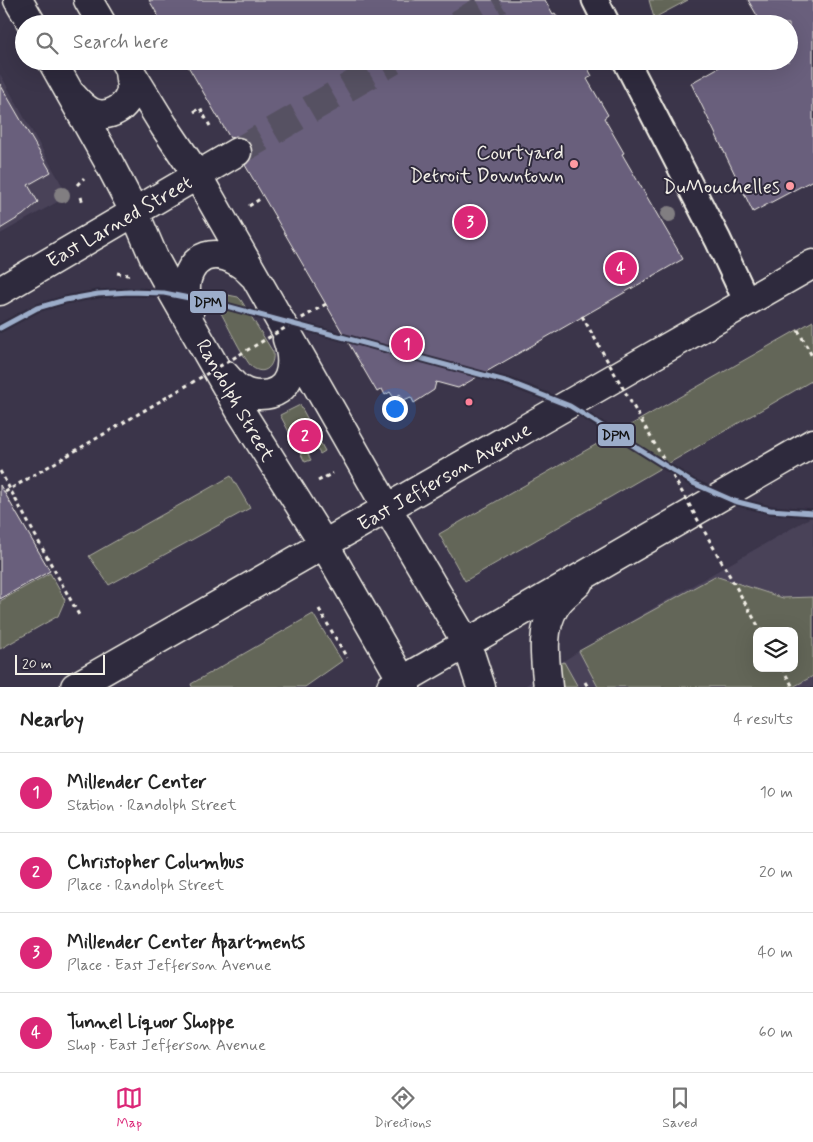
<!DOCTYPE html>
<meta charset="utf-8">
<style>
:root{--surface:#fff;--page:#f2f2f2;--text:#222;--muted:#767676;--line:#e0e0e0;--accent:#db2777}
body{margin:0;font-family:Mynerve,sans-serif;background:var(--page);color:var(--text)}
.controls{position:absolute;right:15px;bottom:15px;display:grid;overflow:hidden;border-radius:10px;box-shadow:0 5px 20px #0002}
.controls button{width:45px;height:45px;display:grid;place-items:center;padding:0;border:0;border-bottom:1px solid var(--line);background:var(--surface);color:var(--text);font:25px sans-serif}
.scale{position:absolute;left:15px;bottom:12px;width:90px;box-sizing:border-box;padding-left:5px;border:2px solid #f4f1e8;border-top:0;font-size:14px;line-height:18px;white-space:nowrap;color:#f4f1e8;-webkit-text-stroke:4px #2f2a3d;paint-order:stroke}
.you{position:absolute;left:394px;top:408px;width:18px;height:18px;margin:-12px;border:4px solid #fff;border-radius:50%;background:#1a73e8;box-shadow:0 0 0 8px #1a73e833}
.badge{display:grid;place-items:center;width:32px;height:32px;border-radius:50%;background:var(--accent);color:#fff;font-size:16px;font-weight:700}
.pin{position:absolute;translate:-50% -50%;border:2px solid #fff;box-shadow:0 1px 5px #0006}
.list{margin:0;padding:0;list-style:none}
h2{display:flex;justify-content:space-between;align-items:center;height:65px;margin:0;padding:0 20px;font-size:21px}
h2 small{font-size:16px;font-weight:400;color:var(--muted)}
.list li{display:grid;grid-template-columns:32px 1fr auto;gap:15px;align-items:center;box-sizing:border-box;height:80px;padding:0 20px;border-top:1px solid var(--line)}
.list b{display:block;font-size:19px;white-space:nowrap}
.list p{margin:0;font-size:16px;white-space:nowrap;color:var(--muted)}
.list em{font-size:16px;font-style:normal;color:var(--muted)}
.icon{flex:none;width:28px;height:28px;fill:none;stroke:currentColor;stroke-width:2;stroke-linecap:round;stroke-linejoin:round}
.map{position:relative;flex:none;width:813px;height:687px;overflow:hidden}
.search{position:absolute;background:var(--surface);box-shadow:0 5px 20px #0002;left:15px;right:15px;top:15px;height:55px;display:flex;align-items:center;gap:12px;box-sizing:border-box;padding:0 18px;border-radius:28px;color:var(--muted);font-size:19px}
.sheet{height:385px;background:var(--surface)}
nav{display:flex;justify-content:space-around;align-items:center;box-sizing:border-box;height:70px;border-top:1px solid var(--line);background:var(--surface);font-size:14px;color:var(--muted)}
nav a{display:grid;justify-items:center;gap:2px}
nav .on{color:var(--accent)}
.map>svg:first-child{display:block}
.built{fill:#494259;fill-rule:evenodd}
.green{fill:#636658;stroke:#acaca0;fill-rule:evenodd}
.building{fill:#695f7c;stroke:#f4f1e8}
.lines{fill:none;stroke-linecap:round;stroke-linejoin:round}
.secondary-tunnel{stroke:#575162;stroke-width:28;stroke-dasharray:28 14;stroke-linecap:butt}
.street-casing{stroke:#f4f1e8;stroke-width:29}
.secondary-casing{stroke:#f4f1e8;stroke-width:31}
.primary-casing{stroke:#f4f1e8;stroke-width:31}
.highway-casing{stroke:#f4f1e8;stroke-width:31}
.path{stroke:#f4f1e8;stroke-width:3;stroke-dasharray:4 4;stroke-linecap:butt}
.street{stroke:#2f2a3d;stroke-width:25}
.secondary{stroke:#2f2a3d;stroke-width:28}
.primary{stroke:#2f2a3d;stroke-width:28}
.highway{stroke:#2f2a3d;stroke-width:28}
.path-bridge{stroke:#f4f1e8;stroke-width:3;stroke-dasharray:4 4;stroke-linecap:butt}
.rail-1-casing{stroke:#2f2a3d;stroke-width:9}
.rail-1{stroke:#9cadca;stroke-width:5}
.tree{fill:#817e81}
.poi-dot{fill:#ff9aa2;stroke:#2f2a3d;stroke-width:2}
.bus-dot{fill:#ff8098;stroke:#2f2a3d;stroke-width:2}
.labels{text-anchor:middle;stroke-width:4;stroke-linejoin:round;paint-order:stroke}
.poi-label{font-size:20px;fill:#f4f1e8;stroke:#2f2a3d;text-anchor:end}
.street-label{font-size:20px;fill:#f4f1e8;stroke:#2f2a3d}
.line-badge{stroke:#2f2a3d;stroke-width:2}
.pale-badge-label{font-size:14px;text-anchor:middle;font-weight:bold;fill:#111}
</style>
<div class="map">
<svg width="813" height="687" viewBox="0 0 813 687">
<rect width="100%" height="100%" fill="#3b354a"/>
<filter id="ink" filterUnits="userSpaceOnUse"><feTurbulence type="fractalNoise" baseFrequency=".02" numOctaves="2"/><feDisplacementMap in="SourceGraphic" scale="10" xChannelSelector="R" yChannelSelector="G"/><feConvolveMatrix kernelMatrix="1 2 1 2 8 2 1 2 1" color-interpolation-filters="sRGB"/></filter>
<g filter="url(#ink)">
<path class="built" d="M 0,74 L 68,196 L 0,234 Z
M 813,516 L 813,687 L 523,687 L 579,651 ZM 757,631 L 794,631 L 794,668 L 757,668 Z"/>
<path class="green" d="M 649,0 L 688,0 L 654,18 Z
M 228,295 L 238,297 L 241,300 L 273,352 C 275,365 265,377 252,367 C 245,361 227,324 221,313 C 217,304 219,299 228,295 Z
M 813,321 L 813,380 L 465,581 L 439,534 Z
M 300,405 L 325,451 L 320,454 L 307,430 L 298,435 L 311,460 L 305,462 L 280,415 Z
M 231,476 L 250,508 L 109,585 L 89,556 Z
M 50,573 L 65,600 L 58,616 L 0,649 L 0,601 Z
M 715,576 L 783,598 L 813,597 L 813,676 L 793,687 L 598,687 L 579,651 ZM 757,631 L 794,631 L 794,668 L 757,668 Z
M 313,614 L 342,661 L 305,687 L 192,687 L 191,684 Z
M 564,662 L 578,687 L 561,687 L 557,665 Z"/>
<path class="building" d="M 149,0 L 545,0 L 553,14 L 555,13 L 562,24 L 163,24 Z
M 748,0 L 813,0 L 813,180 L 753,212 L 691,83 L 730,61 L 789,61 L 789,24 L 762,24 Z
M 185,61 L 584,61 L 592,76 L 587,79 L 608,115 L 604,118 L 624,153 L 622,154 L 683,259 L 458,388 L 436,382 L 434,390 L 414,403 L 411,397 L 404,400 L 400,394 L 394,398 L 390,392 L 385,395 L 382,389 L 377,392 L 245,165 L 251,159 L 253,151 L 251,145 L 244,138 L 236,136 L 230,138 Z
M 0,84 L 51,172 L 28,185 L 38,202 L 23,215 L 0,229 Z
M 0,485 L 50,571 L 0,599 Z"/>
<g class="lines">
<path class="secondary-tunnel" d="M 458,24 L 499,0
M 237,152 L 393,61"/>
<g class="street-casing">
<path id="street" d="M 595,0 L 607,24
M 626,61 L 718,240 L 747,302"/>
</g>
<g class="secondary-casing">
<path id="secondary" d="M 0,291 L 237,152
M 548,687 C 545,660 540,629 556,605 C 561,597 571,590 578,583"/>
</g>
<g class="primary-casing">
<path id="primary" d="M 18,0 L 32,24
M 88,0 L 102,24
M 52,61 L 108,161 L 134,211 L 155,260 L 173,293 L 241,412 L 324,544
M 124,61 L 164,126 L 197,175 L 387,508
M 73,96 C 78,102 84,108 91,112 C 108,120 129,107 131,89 C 131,83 129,75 129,69
M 189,315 C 187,303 184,291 187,279 C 197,244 233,252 252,274
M 224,374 C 229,379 234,387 241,390 C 247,394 253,395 260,395 C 292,395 296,364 287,339"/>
</g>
<g class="highway-casing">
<path id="highway" d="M 387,508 L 467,644 L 481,687
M 324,544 L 406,687
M 75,687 L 813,264
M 391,687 L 813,443"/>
</g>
<path class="path" d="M 194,112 L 200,108 L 210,126
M 77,185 L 84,178
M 81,197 L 83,203
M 249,206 L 260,199
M 117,273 L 127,275 L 130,273
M 798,330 L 813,358
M 0,471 L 80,617
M 318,481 L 333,473
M 319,609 L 347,658
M 782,668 L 793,687
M 585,682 L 588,687"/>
<use href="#street" class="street"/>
<use href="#secondary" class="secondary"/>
<use href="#primary" class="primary"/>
<use href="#highway" class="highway"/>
<path class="path-bridge" d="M 582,316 L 761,631
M 5,492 L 326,304"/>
<g class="rail-1-casing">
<path id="rail-1" d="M 0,328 L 37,308 L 65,300 L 98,294 L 129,292 L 164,293 L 219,304 L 509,382 L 570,406 L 693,483 L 734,501 L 770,510 L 813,513"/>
</g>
<use href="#rail-1" class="rail-1"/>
</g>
<g class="tree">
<circle cx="62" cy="195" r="8"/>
<circle cx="669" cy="214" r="8"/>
</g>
</g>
<g class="poi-dot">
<circle cx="574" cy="164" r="5"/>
<circle cx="790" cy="186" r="5"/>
</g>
<circle class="bus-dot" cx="469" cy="402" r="4.5"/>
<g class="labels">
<g class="poi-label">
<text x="564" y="159">Courtyard<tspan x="564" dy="23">Detroit Downtown</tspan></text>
<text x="780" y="193">DuMouchelles</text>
</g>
<g class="street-label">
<text transform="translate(119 221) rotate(-30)" y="7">East Larned Street</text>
<text transform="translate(236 400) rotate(60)" y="7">Randolph Street</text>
<text transform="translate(444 476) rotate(-30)" y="7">East Jefferson Avenue</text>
</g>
</g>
<g class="line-badge">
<rect x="189" y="290" width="38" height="24" rx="5" fill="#9cadca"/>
<rect x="597" y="423" width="38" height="24" rx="5" fill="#9cadca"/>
</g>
<g class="pale-badge-label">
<text x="208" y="307">DPM</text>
<text x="616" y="440">DPM</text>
</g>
</svg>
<div class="controls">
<button><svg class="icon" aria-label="layers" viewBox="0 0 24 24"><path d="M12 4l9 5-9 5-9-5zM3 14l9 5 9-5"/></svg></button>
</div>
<div class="scale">20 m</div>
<div class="you"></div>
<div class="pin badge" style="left:407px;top:344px">1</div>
<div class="pin badge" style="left:305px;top:436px">2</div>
<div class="pin badge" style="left:470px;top:222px">3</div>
<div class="pin badge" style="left:621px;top:268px">4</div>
<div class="search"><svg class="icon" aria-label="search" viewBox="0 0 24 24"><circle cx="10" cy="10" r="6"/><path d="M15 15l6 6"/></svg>Search here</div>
</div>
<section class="sheet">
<h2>Nearby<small>4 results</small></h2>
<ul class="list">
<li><span class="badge">1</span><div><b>Millender Center</b><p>Station · Randolph Street</p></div><em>10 m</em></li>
<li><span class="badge">2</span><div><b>Christopher Columbus</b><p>Place · Randolph Street</p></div><em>20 m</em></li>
<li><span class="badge">3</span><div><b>Millender Center Apartments</b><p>Place · East Jefferson Avenue</p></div><em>40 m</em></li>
<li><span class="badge">4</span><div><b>Tunnel Liquor Shoppe</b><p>Shop · East Jefferson Avenue</p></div><em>60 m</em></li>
</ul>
</section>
<nav>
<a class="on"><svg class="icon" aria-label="map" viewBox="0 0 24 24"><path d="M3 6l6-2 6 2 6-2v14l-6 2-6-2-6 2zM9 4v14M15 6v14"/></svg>Map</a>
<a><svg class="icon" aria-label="directions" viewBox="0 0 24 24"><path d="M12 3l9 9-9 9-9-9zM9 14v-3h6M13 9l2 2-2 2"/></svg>Directions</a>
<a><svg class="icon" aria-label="saved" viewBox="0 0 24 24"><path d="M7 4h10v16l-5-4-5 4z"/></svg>Saved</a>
</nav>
